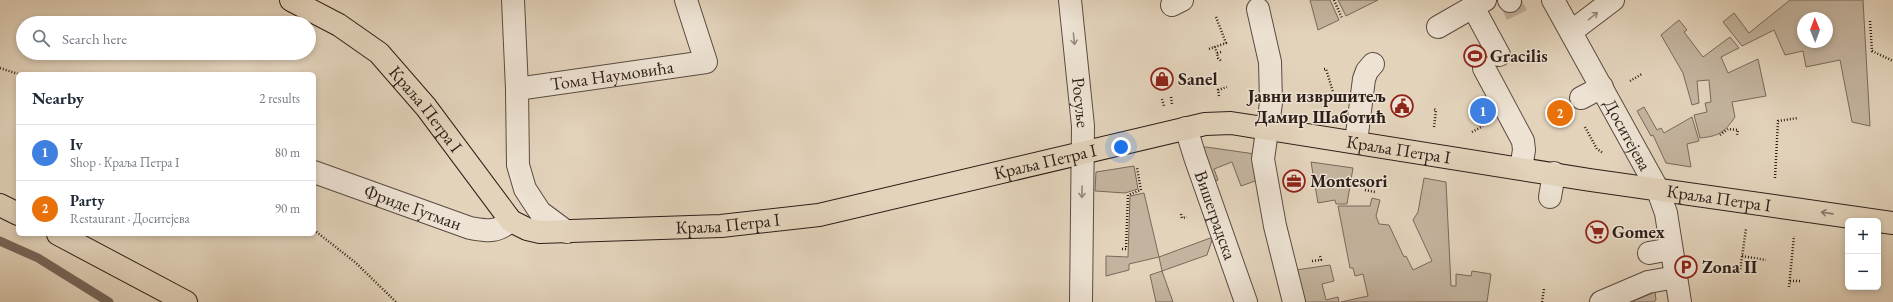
<!DOCTYPE html>
<meta charset="utf-8">
<style>
:root{--surface:#fff;--page:#f2f2f3;--text:#1f2937;--muted:#747a83;--line:#e0e1e3;--accent:#2563eb}
body{margin:0;font-family:"EB Garamond",serif;background:var(--page);color:var(--text)}
.controls{position:absolute;right:12px;bottom:12px;display:grid;overflow:hidden;border-radius:6px;box-shadow:0 2px 6px #0003}
.controls button{width:36px;height:36px;display:grid;place-items:center;padding:0;border:0;border-bottom:1px solid var(--line);background:var(--surface);color:var(--text);font:20px sans-serif}
.compass{position:absolute;left:1797px;top:12px;width:36px;height:36px;border-radius:50%;background:var(--surface);box-shadow:0 2px 6px #0003;rotate:359deg}
.you{position:absolute;left:1121px;top:147px;width:14px;height:14px;margin:-10px;border:3px solid #fff;border-radius:50%;background:#1a73e8;box-shadow:0 0 0 6px #1a73e833}
.badge{display:grid;place-items:center;width:26px;height:26px;border-radius:50%;background:var(--accent);color:#fff;font-size:13px;font-weight:700}
.pin{position:absolute;translate:-50% -50%;border:2px solid #fff;box-shadow:0 1px 4px #0006}
.list{margin:0;padding:0;list-style:none}
h2{display:flex;justify-content:space-between;align-items:center;height:52px;margin:0;padding:0 16px;font-size:17px}
h2 small{font-size:13px;font-weight:400;color:var(--muted)}
.list li{display:grid;grid-template-columns:26px 1fr auto;gap:12px;align-items:center;box-sizing:border-box;height:56px;padding:0 16px;border-top:1px solid var(--line)}
.list b{display:block;font-size:15px;white-space:nowrap}
.list p{margin:0;font-size:13px;white-space:nowrap;color:var(--muted)}
.list em{font-size:13px;font-style:normal;color:var(--muted)}
.icon{flex:none;width:22px;height:22px;fill:none;stroke:currentColor;stroke-width:2;stroke-linecap:round;stroke-linejoin:round}
.map{position:relative;flex:none;width:1893px;height:302px;overflow:hidden}
.search{position:absolute;background:var(--surface);box-shadow:0 2px 6px #0003;left:16px;top:16px;width:300px;height:44px;display:flex;align-items:center;gap:10px;box-sizing:border-box;padding:0 14px;border-radius:22px;color:var(--muted);font-size:15px}
.panel{position:absolute;background:var(--surface);box-shadow:0 2px 6px #0003;left:16px;top:72px;width:300px;height:164px;border-radius:6px}
.map>svg:first-child{display:block}
.green{fill:#c4b49f;stroke:#78695c;fill-rule:evenodd}
.lines{fill:none;stroke-linecap:round;stroke-linejoin:round}
.stream{stroke:#756559;stroke-width:9}
.minor-tunnel{stroke:#bfaf9a;stroke-width:22;stroke-dasharray:22 11;stroke-linecap:butt}
.minor-casing{stroke:#5a4b41;stroke-width:24}
.major-casing{stroke:#2d1e18;stroke-width:24}
.path{stroke:#2d1e18;stroke-width:2.5;stroke-dasharray:1 2;stroke-linecap:butt}
.minor{stroke:#ede2d3;stroke-width:22}
.major{stroke:#e3d3bb;stroke-width:22}
.oneway{stroke:#978a7f}
.oneway2{stroke:#88786a}
.labels{text-anchor:middle;stroke-width:3;stroke-linejoin:round;paint-order:stroke}
.poi-label{font-size:18px;font-weight:bold;fill:#2d1e18;stroke:#ede2d3;text-anchor:start}
.street-label{font-size:18px;fill:#2d1e18;stroke:#ede2d3}
</style>
<div class="map">
<svg width="1893" height="302" viewBox="0 0 1893 302">
<rect width="100%" height="100%" fill="#e3d3bb"/>
<filter id="stains"><feTurbulence type="fractalNoise" baseFrequency=".005" numOctaves="4"/><feColorMatrix values="0 0 0 0 .2 0 0 0 0 .09 0 0 0 0 .02 0 0 0 .5 -.17"/></filter>
<radialGradient id="worn" r=".72"><stop offset=".6" stop-color="#630" stop-opacity="0"/><stop offset="1" stop-color="#630" stop-opacity=".3"/></radialGradient>
<path class="green" d="M 1310,0 L 1330,0 L 1339,20 L 1318,30 Z
M 1338,0 L 1378,0 L 1346,16 Z
M 1790,0 L 1863,0 L 1870,126 L 1852,122 L 1840,60 L 1806,67 L 1803,51 L 1785,55 L 1774,30 L 1742,46 L 1723,22 L 1734,13 L 1749,33 ZM 1803,18 L 1827,18 L 1827,42 L 1803,42 Z
M 1679,20 L 1687,30 L 1684,32 L 1703,57 L 1730,37 L 1739,48 L 1721,57 L 1728,73 L 1758,59 L 1766,96 L 1732,102 L 1735,117 C 1724,133 1719,136 1700,138 L 1694,115 L 1707,112 L 1705,103 L 1711,102 L 1709,80 L 1697,81 L 1699,103 L 1692,105 L 1683,73 L 1661,35 Z
M 1644,107 L 1657,130 L 1661,128 L 1664,133 L 1692,117 L 1699,141 L 1687,144 L 1691,167 L 1666,163 L 1653,135 L 1651,136 L 1637,111 Z
M 1206,147 L 1255,154 L 1258,180 L 1241,186 L 1232,162 L 1214,169 L 1218,180 L 1213,182 L 1201,148 Z
M 1311,162 L 1353,168 L 1347,204 L 1336,204 L 1335,200 L 1318,203 Z
M 1134,166 L 1138,189 L 1125,193 L 1095,191 L 1096,172 Z
M 1424,178 L 1446,182 L 1451,286 L 1456,286 L 1456,274 L 1471,276 L 1472,271 L 1491,274 L 1487,302 L 1341,302 L 1368,296 L 1363,274 L 1355,276 L 1353,268 L 1350,268 L 1338,206 L 1370,206 L 1372,198 L 1380,200 L 1376,216 L 1379,224 L 1389,225 L 1404,257 L 1406,256 L 1413,270 L 1432,261 L 1413,220 L 1418,212 Z
M 1144,193 L 1159,257 L 1213,237 L 1207,255 L 1162,271 L 1173,302 L 1156,302 L 1150,275 L 1162,271 L 1159,257 L 1129,264 L 1129,270 L 1106,276 L 1106,256 L 1128,257 L 1130,196 Z
M 1330,265 L 1334,281 L 1322,284 L 1326,300 L 1338,297 L 1339,302 L 1304,302 L 1296,270 Z
M 1655,292 L 1656,300 L 1654,302 L 1631,302 Z"/>
<g class="lines">
<path class="stream" d="M 0,241 L 38,258 L 109,302"/>
<path class="minor-tunnel" d="M 1510,1 L 1517,15"/>
<g class="minor-casing">
<g id="minor">
<path d="M 513,0 L 517,89 L 518,165 L 525,189 L 540,212 L 567,232"/>
<path id="s1" d="M 1070,0 L 1083,126 L 1081,302"/>
<path d="M 1509,0 L 1510,1"/>
<path id="s2" d="M 1553,0 L 1657,188 L 1666,213 L 1680,302"/>
<path d="M 1172,5 L 1182,0"/>
<path d="M 1473,7 L 1499,55"/>
<path d="M 1258,9 L 1270,62 L 1271,103 L 1263,159 L 1275,226 L 1294,302"/>
<path d="M 1438,27 L 1485,0"/>
<path d="M 1572,31 L 1613,0"/>
<path d="M 1484,68 L 1523,141 L 1524,150 L 1521,168"/>
<path id="s3" d="M 517,89 L 706,62 L 686,0"/>
<path d="M 1581,98 L 1602,87"/>
<path id="s4" d="M 1186,128 L 1195,157 L 1246,302"/>
<path d="M 1356,142 L 1364,79 L 1367,71 L 1373,64"/>
<path id="s5" d="M 314,172 L 470,228 C 489,231 495,233 511,221"/>
<path d="M 1550,197 L 1554,173"/>
<path d="M 1649,253 L 1671,249"/>
<path d="M 1601,302 L 1648,282 L 1676,277"/>
</g>
</g>
<g class="major-casing">
<g id="major">
<path id="s6" d="M 291,0 L 339,25 L 379,53 L 426,107 L 511,221 L 527,229 L 540,232 L 721,226 L 819,215 L 1205,124 L 1231,123 L 1590,180 L 1893,223"/>
<path d="M 0,205 L 18,214"/>
<path d="M 58,234 L 186,302"/>
</g>
</g>
<path class="path" d="M 1334,0 L 1342,18
M 1216,17 L 1226,43 L 1215,47 L 1217,53
M 1870,21 L 1872,51 L 1893,61
M 1209,49 L 1215,47
M 1221,52 L 1217,53 L 1218,58 L 1222,62
M 0,68 L 18,74
M 1324,69 L 1326,69 L 1333,92
M 1630,81 L 1642,74
M 1219,96 L 1218,90 L 1227,87
M 1171,97 L 1172,104
M 1162,99 L 1164,106
M 1434,127 L 1436,110 L 1434,109
M 1585,127 L 1597,149 L 1603,153
M 1472,132 L 1483,126
M 1720,135 L 1728,129 L 1738,130 L 1737,135
M 1775,178 L 1778,121 L 1798,118
M 1365,190 L 1375,192
M 1181,214 L 1182,218 L 1187,217
M 314,230 L 356,263 L 396,302
M 1122,249 L 1126,249 L 1128,195 L 1141,190 L 1137,168
M 1742,256 L 1766,260
M 1312,261 L 1321,260 L 1320,256
M 1736,270 L 1740,271 L 1746,229
M 1790,281 L 1801,281
M 1789,287 L 1794,236
M 1542,302 L 1544,289"/>
<use href="#minor" class="minor"/>
<use href="#major" class="major"/>
</g>
<defs><path id="oneway-shaft" d="M-6 0H5M1.5-3L5.5 0L1.5 3" fill="none" stroke-width="1.6" stroke-linecap="round" stroke-linejoin="round"/></defs>
<g class="oneway">
<use href="#oneway-shaft" transform="translate(1593 16) rotate(-39)"/>
<use href="#oneway-shaft" transform="translate(1074 39) rotate(84)"/>
<use href="#oneway-shaft" transform="translate(1082 192) rotate(91)"/>
</g>
<use class="oneway2" href="#oneway-shaft" transform="translate(1827 213) rotate(-172)"/>
<defs>
<g id="stadium-ring" transform="scale(1.15)"><circle r="9.5" fill="#ede2d3" stroke="#8f2418" stroke-width="1.5"/><path d="M0-5a6.5 5 0 1 0 0 10a6.5 5 0 1 0 0-10ZM-3.5-1.8h7v3.6h-7Z" fill="#8f2418"/></g>
<g id="shop-ring" transform="scale(1.15)"><circle r="9.5" fill="#ede2d3" stroke="#8f2418" stroke-width="1.5"/><path d="M-5-2.5h2.3a2.7 3.5 0 0 1 5.4 0H5L5.5 6h-11ZM-1.5-2.5h3a1.5 2.3 0 0 0-3 0Z" fill="#8f2418"/></g>
<g id="civic-ring" transform="scale(1.15)"><circle r="9.5" fill="#ede2d3" stroke="#8f2418" stroke-width="1.5"/><path d="M-.6-6.5H3V-4.5H.6V-3L4-1V1h2V6H-6V1h2V-1L-.6-3ZM-1.2 2.5V6h2.4V2.5Z" fill="#8f2418"/></g>
<g id="office-ring" transform="scale(1.15)"><circle r="9.5" fill="#ede2d3" stroke="#8f2418" stroke-width="1.5"/><path d="M-6-3h4V-5.5h4V-3h4V5H-6ZM-1-4.5V-3h2v-1.5ZM-6 0V1H6V0Z" fill="#8f2418"/></g>
<g id="supermarket-ring" transform="scale(1.15)"><circle r="9.5" fill="#ede2d3" stroke="#8f2418" stroke-width="1.5"/><path d="M-6-5.5h2.5l.6 2H6L4.5 2H-2.5L-4.4-4H-6ZM-1.5 3.2a1.3 1.3 0 1 0 .1 0ZM3 3.2a1.3 1.3 0 1 0 .1 0Z" fill="#8f2418"/></g>
<g id="parking-ring" transform="scale(1.15)"><circle r="9.5" fill="#ede2d3" stroke="#8f2418" stroke-width="1.5"/><path d="M-3.5-5.5H1a3.5 3.5 0 0 1 0 7H-1V5.5H-3.5ZM-1-3.4V-.6H.8a1.4 1.4 0 0 0 0-2.8Z" fill="#8f2418"/></g>
</defs>
<g fill-rule="evenodd">
<use href="#stadium-ring" x="1475" y="56"/>
<use href="#shop-ring" x="1162" y="79"/>
<use href="#civic-ring" x="1402" y="106"/>
<use href="#office-ring" x="1294" y="181"/>
<use href="#supermarket-ring" x="1597" y="232"/>
<use href="#parking-ring" x="1686" y="267"/>
</g>
<g class="labels">
<g class="poi-label">
<text x="1490" y="62">Gracilis</text>
<text x="1178" y="85">Sanel</text>
<text x="1386" y="102" text-anchor="end">Јавни извршитељ<tspan x="1386" dy="21">Дамир Шаботић</tspan></text>
<text x="1310" y="187">Montesori</text>
<text x="1612" y="238">Gomex</text>
<text x="1702" y="273">Zona II</text>
</g>
<g class="street-label">
<text dy="6" stroke="none"><textPath href="#s3" startOffset="96">Тома Наумовића</textPath></text>
<text dy="6" stroke="none"><textPath href="#s1" startOffset="103">Росуље</textPath></text>
<text dy="6" stroke="none"><textPath href="#s6" startOffset="176">Краља Петра I</textPath></text>
<text dy="6" stroke="none"><textPath href="#s2" startOffset="154">Доситејева</textPath></text>
<text dy="6" stroke="none"><textPath href="#s6" startOffset="1220">Краља Петра I</textPath></text>
<text dy="6" stroke="none"><textPath href="#s6" startOffset="860">Краља Петра I</textPath></text>
<text dy="6" stroke="none"><textPath href="#s6" startOffset="1544">Краља Петра I</textPath></text>
<text dy="6" stroke="none"><textPath href="#s5" startOffset="105">Фриде Гутман</textPath></text>
<text dy="6" stroke="none"><textPath href="#s4" startOffset="92">Вишеградска</textPath></text>
<text dy="6" stroke="none"><textPath href="#s6" startOffset="536">Краља Петра I</textPath></text>
</g>
</g>
<rect width="100%" height="100%" filter="url(#stains)"/>
<rect width="100%" height="100%" fill="url(#worn)"/>
</svg>
<div class="controls">
<button>+</button>
<button>−</button>
</div>
<svg class="compass" viewBox="-18 -18 36 36"><path d="M0-13l5 13h-10z" fill="#e53935"/><path d="M0 13l5-13h-10z" fill="#747a83"/></svg>
<div class="you"></div>
<div class="pin badge" style="left:1483px;top:111px;background:#3f7fe0">1</div>
<div class="pin badge" style="left:1560px;top:113px;background:#e8710a">2</div>
<div class="search"><svg class="icon" aria-label="search" viewBox="0 0 24 24"><circle cx="10" cy="10" r="6"/><path d="M15 15l6 6"/></svg>Search here</div>
<section class="panel">
<h2>Nearby<small>2 results</small></h2>
<ul class="list">
<li><span class="badge" style="background:#3f7fe0">1</span><div><b>Iv</b><p>Shop · Краља Петра I</p></div><em>80 m</em></li>
<li><span class="badge" style="background:#e8710a">2</span><div><b>Party</b><p>Restaurant · Доситејева</p></div><em>90 m</em></li>
</ul>
</section>
</div>
